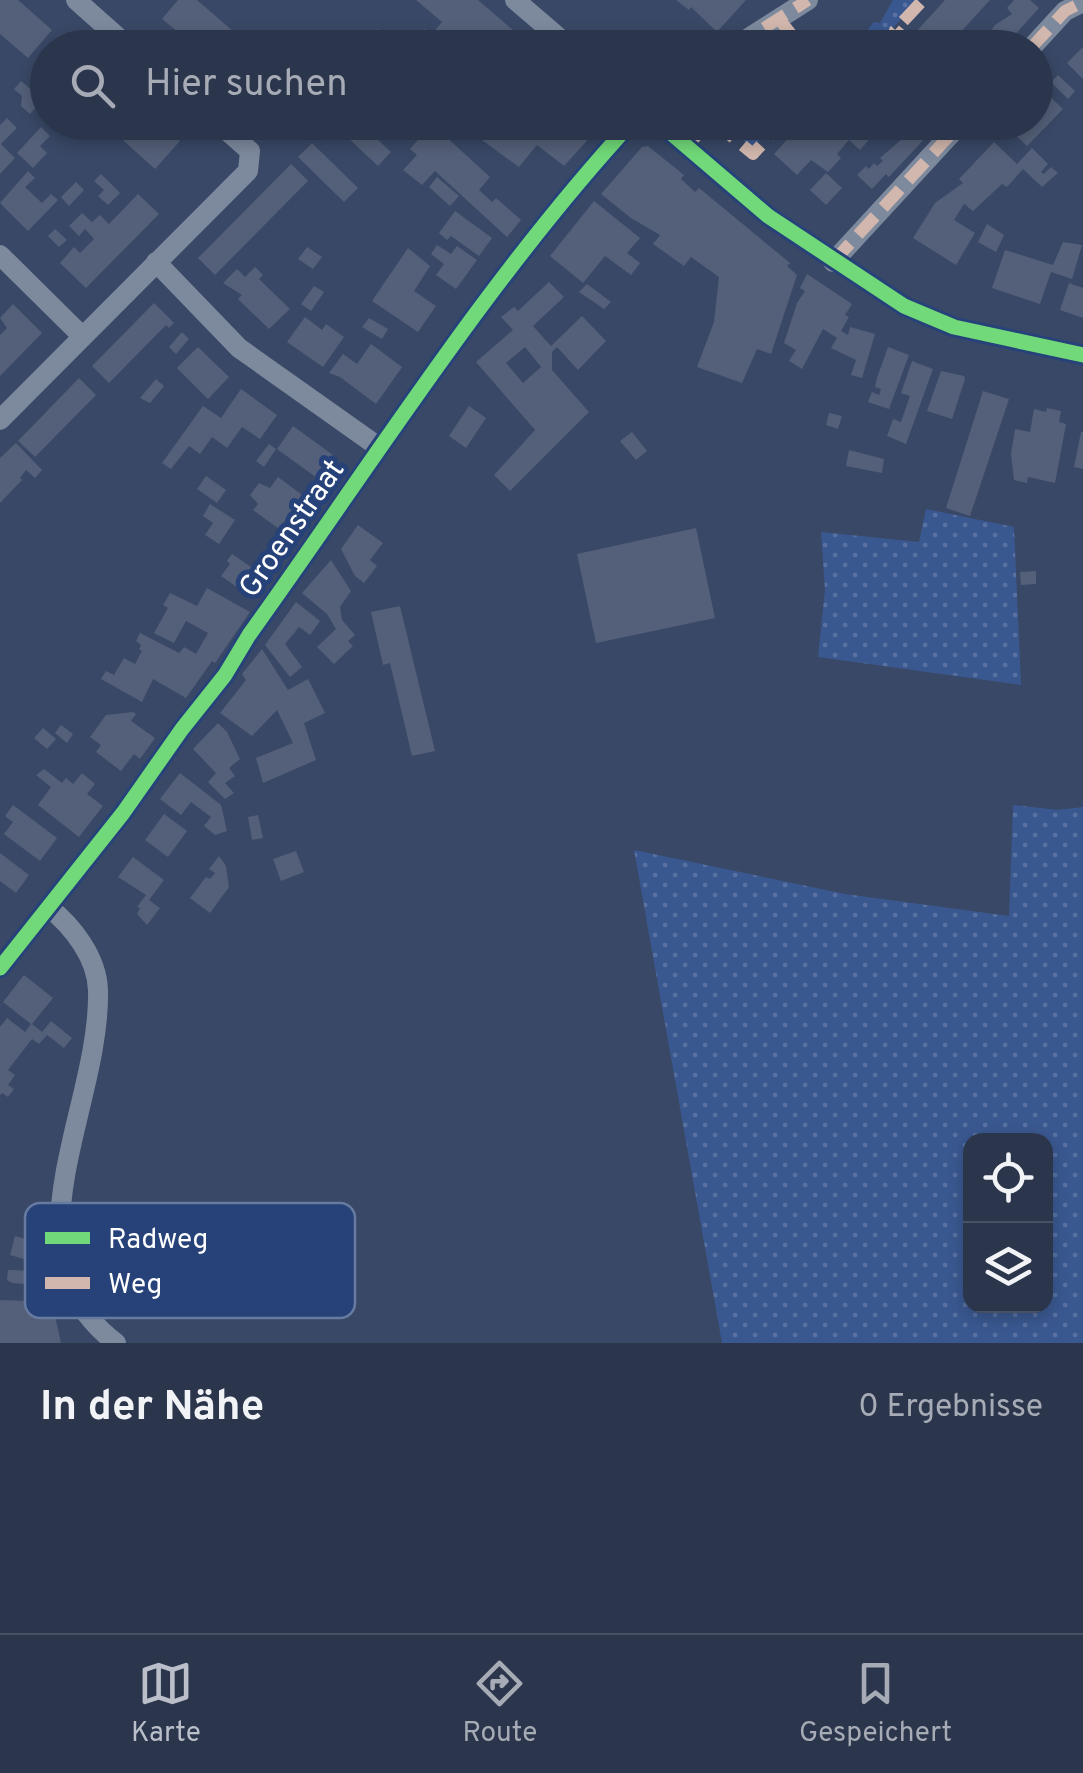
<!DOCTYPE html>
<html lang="de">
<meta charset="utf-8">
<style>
:root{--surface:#2b364c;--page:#374156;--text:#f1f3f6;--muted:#a6abb5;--line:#475064;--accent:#babfc9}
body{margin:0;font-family:Overpass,sans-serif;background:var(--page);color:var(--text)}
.controls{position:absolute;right:30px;bottom:30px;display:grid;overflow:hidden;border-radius:20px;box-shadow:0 5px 15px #0003}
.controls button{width:90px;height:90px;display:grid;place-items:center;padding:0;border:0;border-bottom:2px solid var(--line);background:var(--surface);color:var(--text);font:50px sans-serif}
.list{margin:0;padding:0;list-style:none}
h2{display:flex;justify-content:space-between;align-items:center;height:130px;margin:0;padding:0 40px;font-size:42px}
h2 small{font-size:32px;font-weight:400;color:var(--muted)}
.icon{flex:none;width:55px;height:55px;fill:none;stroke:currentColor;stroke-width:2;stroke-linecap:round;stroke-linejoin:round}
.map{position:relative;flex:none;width:1083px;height:1343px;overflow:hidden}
.search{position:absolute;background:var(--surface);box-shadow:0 5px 15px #0003;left:30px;right:30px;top:30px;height:110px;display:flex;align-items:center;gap:25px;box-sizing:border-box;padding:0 35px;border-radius:55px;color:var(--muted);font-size:38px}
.sheet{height:290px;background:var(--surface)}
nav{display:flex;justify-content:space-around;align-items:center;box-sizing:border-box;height:140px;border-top:2px solid var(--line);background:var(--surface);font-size:28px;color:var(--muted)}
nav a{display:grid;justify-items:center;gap:5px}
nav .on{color:var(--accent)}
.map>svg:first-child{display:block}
.grass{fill:url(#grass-dots);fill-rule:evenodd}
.building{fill:#546079;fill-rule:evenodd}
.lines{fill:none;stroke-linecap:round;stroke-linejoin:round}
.minor{stroke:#7d899d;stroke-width:20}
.quiet{stroke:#d1b7ad;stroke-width:12;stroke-dasharray:25 12;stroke-linecap:butt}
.cycleway-casing{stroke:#264279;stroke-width:21}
.cycleway{stroke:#71d979;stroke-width:15}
.labels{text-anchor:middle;stroke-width:10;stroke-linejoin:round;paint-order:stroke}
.street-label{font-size:30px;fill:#fff;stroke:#264279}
.key{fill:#264279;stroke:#677ba1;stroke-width:2.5}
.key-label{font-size:28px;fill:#fff}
</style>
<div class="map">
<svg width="1083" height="1343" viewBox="0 0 1083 1343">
<defs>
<pattern id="grass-dots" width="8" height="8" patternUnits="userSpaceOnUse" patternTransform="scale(2.5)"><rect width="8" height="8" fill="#3a5890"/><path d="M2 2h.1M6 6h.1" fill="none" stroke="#5871a1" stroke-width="1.8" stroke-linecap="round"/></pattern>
</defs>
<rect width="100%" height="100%" fill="#394866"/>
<path class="grass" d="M 893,0 L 919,0 L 889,32 L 893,37 L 884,47 L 858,47 L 864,40 L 863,36 L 874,22 L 880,23 Z
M 722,123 L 776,123 L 753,148 Z
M 926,509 L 1014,527 L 1021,685 L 818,657 L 825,590 L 821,532 L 919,542 Z
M 1013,805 L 1058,810 L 1083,807 L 1083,1343 L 722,1343 L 634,850 L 845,894 L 1009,916 ZM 970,1140 L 1046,1140 L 1046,1306 L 970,1306 Z"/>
<path class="building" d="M 0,0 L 18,0 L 52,30 L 28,58 L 0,34 Z
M 178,0 L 197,0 L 234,32 L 221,48 L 198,48 L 162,19 Z
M 416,0 L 478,0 L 534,48 L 408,48 L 425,29 L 431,35 L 442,22 Z
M 676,0 L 746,0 L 717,32 L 691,7 L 689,10 Z
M 945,0 L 990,0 L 946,48 L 911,48 L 919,38 L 914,34 Z
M 1030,0 L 1039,8 L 1003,48 L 980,48 L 995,25 L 1012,14 L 1007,8 L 1014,0 Z
M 377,29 L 387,37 L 380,48 L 367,42 Z
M 1083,47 L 1083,79 L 1067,63 Z
M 1058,75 L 1075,91 L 1068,99 L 1051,82 Z
M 21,81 L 43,100 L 30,114 L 21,106 L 22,96 L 14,89 Z
M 1043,90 L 1063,109 L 1027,146 L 1008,127 L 1012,122 L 1036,122 L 1036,98 Z
M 7,118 L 17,128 L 1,144 L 15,158 L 0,174 L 0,125 Z
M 112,122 L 156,122 L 180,141 L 155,169 L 108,127 Z
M 331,122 L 359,122 L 391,152 L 378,166 Z
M 479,122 L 505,122 L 514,130 L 520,122 L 559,122 L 570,129 L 576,122 L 604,122 L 564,166 L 537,145 L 519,167 L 471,132 Z
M 803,122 L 813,132 L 822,122 L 833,122 L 837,127 L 841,122 L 885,122 L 860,150 L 849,140 L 837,154 L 841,158 L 828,172 L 811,160 L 797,175 L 774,154 Z
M 913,122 L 940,122 L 889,177 L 886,174 L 872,189 L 857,175 L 866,166 L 869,169 L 874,163 L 877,166 L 883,161 L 880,158 L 911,131 L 908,128 Z
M 432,124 L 490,177 L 479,190 L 492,202 L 496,198 L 521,220 L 507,237 L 435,171 L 422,185 L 403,170 L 417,155 L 410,149 Z
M 41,127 L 50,136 L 40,146 L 47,153 L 33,168 L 17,153 Z
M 994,142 L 1017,164 L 1032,148 L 1048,164 L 1041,172 L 1044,174 L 1051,167 L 1058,173 L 1042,187 L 1023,169 L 1007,187 L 1002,184 L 973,211 L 964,204 L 954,220 L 975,233 L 956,265 L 913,238 L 935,203 L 963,183 L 959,179 Z
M 312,143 L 358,188 L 344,202 L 298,157 Z
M 648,146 L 684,175 L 681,179 L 695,192 L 699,188 L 790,263 L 787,266 L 797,275 L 771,354 L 757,349 L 742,383 L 697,367 L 714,322 L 719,277 L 691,257 L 684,266 L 653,244 L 660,235 L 631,218 L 601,194 L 642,147 Z
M 291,164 L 308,181 L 215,275 L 198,258 Z
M 28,171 L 35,178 L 25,187 L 42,203 L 51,194 L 58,200 L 28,231 L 0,203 Z
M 826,173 L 842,188 L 826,205 L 810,190 Z
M 101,174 L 120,193 L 108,205 L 98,196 L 104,190 L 94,181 Z
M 437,177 L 459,196 L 450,206 L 429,187 Z
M 76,182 L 84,190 L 69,206 L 61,197 Z
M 138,194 L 159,214 L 86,288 L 60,263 L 74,247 L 80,253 L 94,239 L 85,229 L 79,236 L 69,226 L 82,213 L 92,222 L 100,215 L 109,224 Z
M 594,201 L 640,238 L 627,253 L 640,263 L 631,275 L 605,256 L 583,283 L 550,256 Z
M 455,211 L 492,238 L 479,256 L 451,236 L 447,240 L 439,233 Z
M 987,224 L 1004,235 L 996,252 L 978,242 Z
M 55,229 L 67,240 L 59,247 L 48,236 Z
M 1063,242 L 1082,245 L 1072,279 L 1051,272 L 1040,304 L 992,288 L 1005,250 L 1053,265 Z
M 437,245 L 451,254 L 457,246 L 477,260 L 456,289 L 436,275 L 444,264 L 431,254 Z
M 307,247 L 322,257 L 313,269 L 298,259 Z
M 408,248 L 430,266 L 414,291 L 436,306 L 418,332 L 372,301 Z
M 255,267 L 263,275 L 259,279 L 290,309 L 269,329 L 238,299 L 242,295 L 223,283 L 237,269 L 245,277 Z
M 807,274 L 852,304 L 845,315 L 849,317 L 841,331 L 848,335 L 850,327 L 875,334 L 862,378 L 851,375 L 856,360 L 831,348 L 837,338 L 823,329 L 802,369 L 789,361 L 796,350 L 784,343 L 797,303 L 805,291 L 800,288 Z
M 549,282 L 564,297 L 533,326 L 551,346 L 582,316 L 606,341 L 578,370 L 557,347 L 552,352 L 552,370 L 589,412 L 510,491 L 494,475 L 535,430 L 476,362 L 513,330 L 501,317 L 514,307 L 518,311 ZM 525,347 L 541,367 L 523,383 L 506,363 Z
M 1069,283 L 1083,288 L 1083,318 L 1060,310 Z
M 587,284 L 611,302 L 604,309 L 579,292 Z
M 314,286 L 324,292 L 311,311 L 301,304 Z
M 154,303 L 174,323 L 169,328 L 166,325 L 109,383 L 92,366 Z
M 13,304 L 42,333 L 0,376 L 0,335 L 7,328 L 0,318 Z
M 305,317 L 322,330 L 326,324 L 344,337 L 323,367 L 287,342 Z
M 369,318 L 388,329 L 382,339 L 362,327 Z
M 182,332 L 189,339 L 176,354 L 169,347 Z
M 371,344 L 402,367 L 376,404 L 340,377 L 329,373 L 343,354 L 357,364 Z
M 198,347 L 229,377 L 208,399 L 177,368 Z
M 888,347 L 909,355 L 889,409 L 868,402 L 872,392 L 879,395 L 881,389 L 875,387 L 877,378 Z
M 912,361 L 933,369 L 906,444 L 887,436 L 893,419 L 901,422 L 910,396 L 901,393 Z
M 941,371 L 964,376 L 965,379 L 952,419 L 927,411 Z
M 79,378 L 96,395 L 35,457 L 18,441 Z
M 156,379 L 164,386 L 150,403 L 140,398 Z
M 241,389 L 277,415 L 260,439 L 242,427 L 227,448 L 212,437 L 200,454 L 189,446 L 171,469 L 162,463 L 203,406 L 221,418 Z
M 983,391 L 1009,399 L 970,516 L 946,508 Z
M 469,406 L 486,418 L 466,448 L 449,436 Z
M 1047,408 L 1061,411 L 1059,422 L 1066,424 L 1055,483 L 1028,477 L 1027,483 L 1014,480 L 1011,454 L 1015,429 L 1030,432 L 1034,409 L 1046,412 Z
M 829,413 L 842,416 L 838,429 L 826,425 Z
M 293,426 L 333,455 L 317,478 L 277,449 Z
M 632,432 L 647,451 L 636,460 L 620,441 Z
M 1081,432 L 1083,432 L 1083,469 L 1074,467 Z
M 16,443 L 42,470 L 35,478 L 26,470 L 20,478 L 22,480 L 0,503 L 0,458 Z
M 269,444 L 276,449 L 264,467 L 256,461 Z
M 849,450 L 884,459 L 882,473 L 846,466 Z
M 206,476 L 226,490 L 217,503 L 197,489 Z
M 278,477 L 309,500 L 299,513 L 293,509 L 279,529 L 253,510 L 258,504 L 250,495 L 259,483 L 270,488 Z
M 210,504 L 235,520 L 219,544 L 205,535 L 213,523 L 203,516 Z
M 358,525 L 383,543 L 370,560 L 377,566 L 364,583 L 355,576 L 341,549 Z
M 696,528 L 715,618 L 596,643 L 577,554 Z
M 232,554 L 258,572 L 244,592 L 221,576 L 230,564 L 227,561 Z
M 331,560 L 351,591 L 340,607 L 342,620 L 355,635 L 348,641 L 353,646 L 334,664 L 317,647 L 336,629 L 327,614 L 302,593 Z
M 1036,571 L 1036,584 L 1021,585 L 1020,572 Z
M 207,588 L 250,612 L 215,663 L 212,661 L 186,698 L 153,679 L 142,702 L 101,679 L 106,671 L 114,675 L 124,658 L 135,664 L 142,651 L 139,649 L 141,645 L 136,641 L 140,633 L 179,653 L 184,647 L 196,654 L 208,633 L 186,621 L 174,643 L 154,633 L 168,608 L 163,605 L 170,593 L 197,606 Z
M 296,602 L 320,621 L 310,635 L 299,627 L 285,644 L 302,667 L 290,677 L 265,645 Z
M 400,606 L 435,751 L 412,756 L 390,663 L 383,665 L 371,612 Z
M 262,649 L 288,690 L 308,679 L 325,713 L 304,723 L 316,760 L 263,783 L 256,758 L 293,743 L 277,710 L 252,736 L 220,713 L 246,680 L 242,674 Z
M 133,712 L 136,714 L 131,721 L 155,738 L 140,759 L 134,754 L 121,771 L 96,752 L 101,745 L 90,737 L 106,715 Z
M 218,723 L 227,732 L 240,759 L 229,768 L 235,776 L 225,783 L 234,793 L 225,799 L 208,782 L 216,773 L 193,749 Z
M 61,725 L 73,734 L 67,743 L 55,733 Z
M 43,728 L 56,739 L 47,749 L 34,738 Z
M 44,769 L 62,783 L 66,778 L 73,784 L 82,773 L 95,784 L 87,794 L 103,806 L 79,837 L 38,805 L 51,787 L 36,775 Z
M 180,773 L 221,805 L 227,831 L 215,835 L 204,826 L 211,817 L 191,802 L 181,815 L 160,799 Z
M 13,805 L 57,838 L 40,861 L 4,834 L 13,822 L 5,816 Z
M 164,814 L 187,831 L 168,857 L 145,840 Z
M 258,815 L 263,838 L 252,840 L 248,817 Z
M 296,851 L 304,872 L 281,881 L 273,859 Z
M 0,853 L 29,875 L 16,893 L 0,881 Z
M 219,856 L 226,866 L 229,887 L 210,913 L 190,898 L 206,877 L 210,879 L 215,873 L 209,869 Z
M 133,857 L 164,880 L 149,900 L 160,908 L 147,925 L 137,914 L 140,908 L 137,907 L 146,895 L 118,877 Z
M 24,975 L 53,998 L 32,1024 L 42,1032 L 51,1021 L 72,1038 L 64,1048 L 47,1035 L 39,1044 L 32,1039 L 8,1070 L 15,1075 L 8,1085 L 14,1089 L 8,1097 L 2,1093 L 0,1095 L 0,1027 L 7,1018 L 25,1032 L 31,1024 L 3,1002 Z
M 15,1236 L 29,1240 L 24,1259 L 10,1255 Z
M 8,1270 L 39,1271 L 38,1285 L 12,1283 L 7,1280 Z
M 0,1300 L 52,1302 L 61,1343 L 0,1343 Z"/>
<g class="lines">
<path class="minor" d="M 76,0 L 130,48
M 515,0 L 571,48
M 733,48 L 808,0
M 1031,48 L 1065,11 L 1083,2
M 658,122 L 768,216 L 904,306 L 954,327 L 1083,355
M 0,255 L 82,336
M 156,262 L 239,348 L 380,448
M 833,262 L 962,122
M 0,420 L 248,171 L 250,151 L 217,122
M 48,907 C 73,926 97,958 98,990 C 101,1109 0,1255 116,1343
M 0,968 L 123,813 L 182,729 L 225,675 L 249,635 C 374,461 487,280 632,122"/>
<path class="quiet" d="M 779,19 L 802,48
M 733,48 L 808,0
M 890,48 L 901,35 L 895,30 L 923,0
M 1031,48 L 1065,11 L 1083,2
M 687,147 L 705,125 L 717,124 L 753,154 L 782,122
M 833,262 L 962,122"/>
<g class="cycleway-casing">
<path id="cycleway" d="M 658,122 L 768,216 L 904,306 L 954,327 L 1083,355
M 0,968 L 123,813 L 182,729 L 225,675 L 249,635 C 374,461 487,280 632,122"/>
</g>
<use href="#cycleway" class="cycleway"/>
</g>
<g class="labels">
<g class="street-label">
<text transform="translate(291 528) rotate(-55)" y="10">Groenstraat</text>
</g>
</g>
<rect x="25" y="1203" width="330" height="115" rx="15" class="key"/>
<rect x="45" y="1232" width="45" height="12" fill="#71d979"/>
<rect x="45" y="1277" width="45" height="12" fill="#d1b7ad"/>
<g class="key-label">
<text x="108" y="1248">Radweg</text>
<text x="108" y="1293">Weg</text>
</g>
</svg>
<div class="controls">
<button><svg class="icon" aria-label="locate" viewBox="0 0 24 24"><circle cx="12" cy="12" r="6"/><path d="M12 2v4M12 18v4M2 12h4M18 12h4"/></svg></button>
<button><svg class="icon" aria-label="layers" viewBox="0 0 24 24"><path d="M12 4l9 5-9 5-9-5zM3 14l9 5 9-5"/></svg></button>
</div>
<div class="search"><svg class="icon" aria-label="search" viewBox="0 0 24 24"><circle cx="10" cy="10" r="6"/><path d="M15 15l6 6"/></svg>Hier suchen</div>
</div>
<section class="sheet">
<h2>In der Nähe<small>0 Ergebnisse</small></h2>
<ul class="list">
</ul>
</section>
<nav>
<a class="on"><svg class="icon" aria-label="map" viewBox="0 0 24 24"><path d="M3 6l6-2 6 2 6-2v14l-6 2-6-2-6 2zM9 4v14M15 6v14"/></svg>Karte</a>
<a><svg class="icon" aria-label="directions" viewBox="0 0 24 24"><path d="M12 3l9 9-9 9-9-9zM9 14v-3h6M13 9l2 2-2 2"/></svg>Route</a>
<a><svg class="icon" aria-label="saved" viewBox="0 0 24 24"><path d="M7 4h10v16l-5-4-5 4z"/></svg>Gespeichert</a>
</nav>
